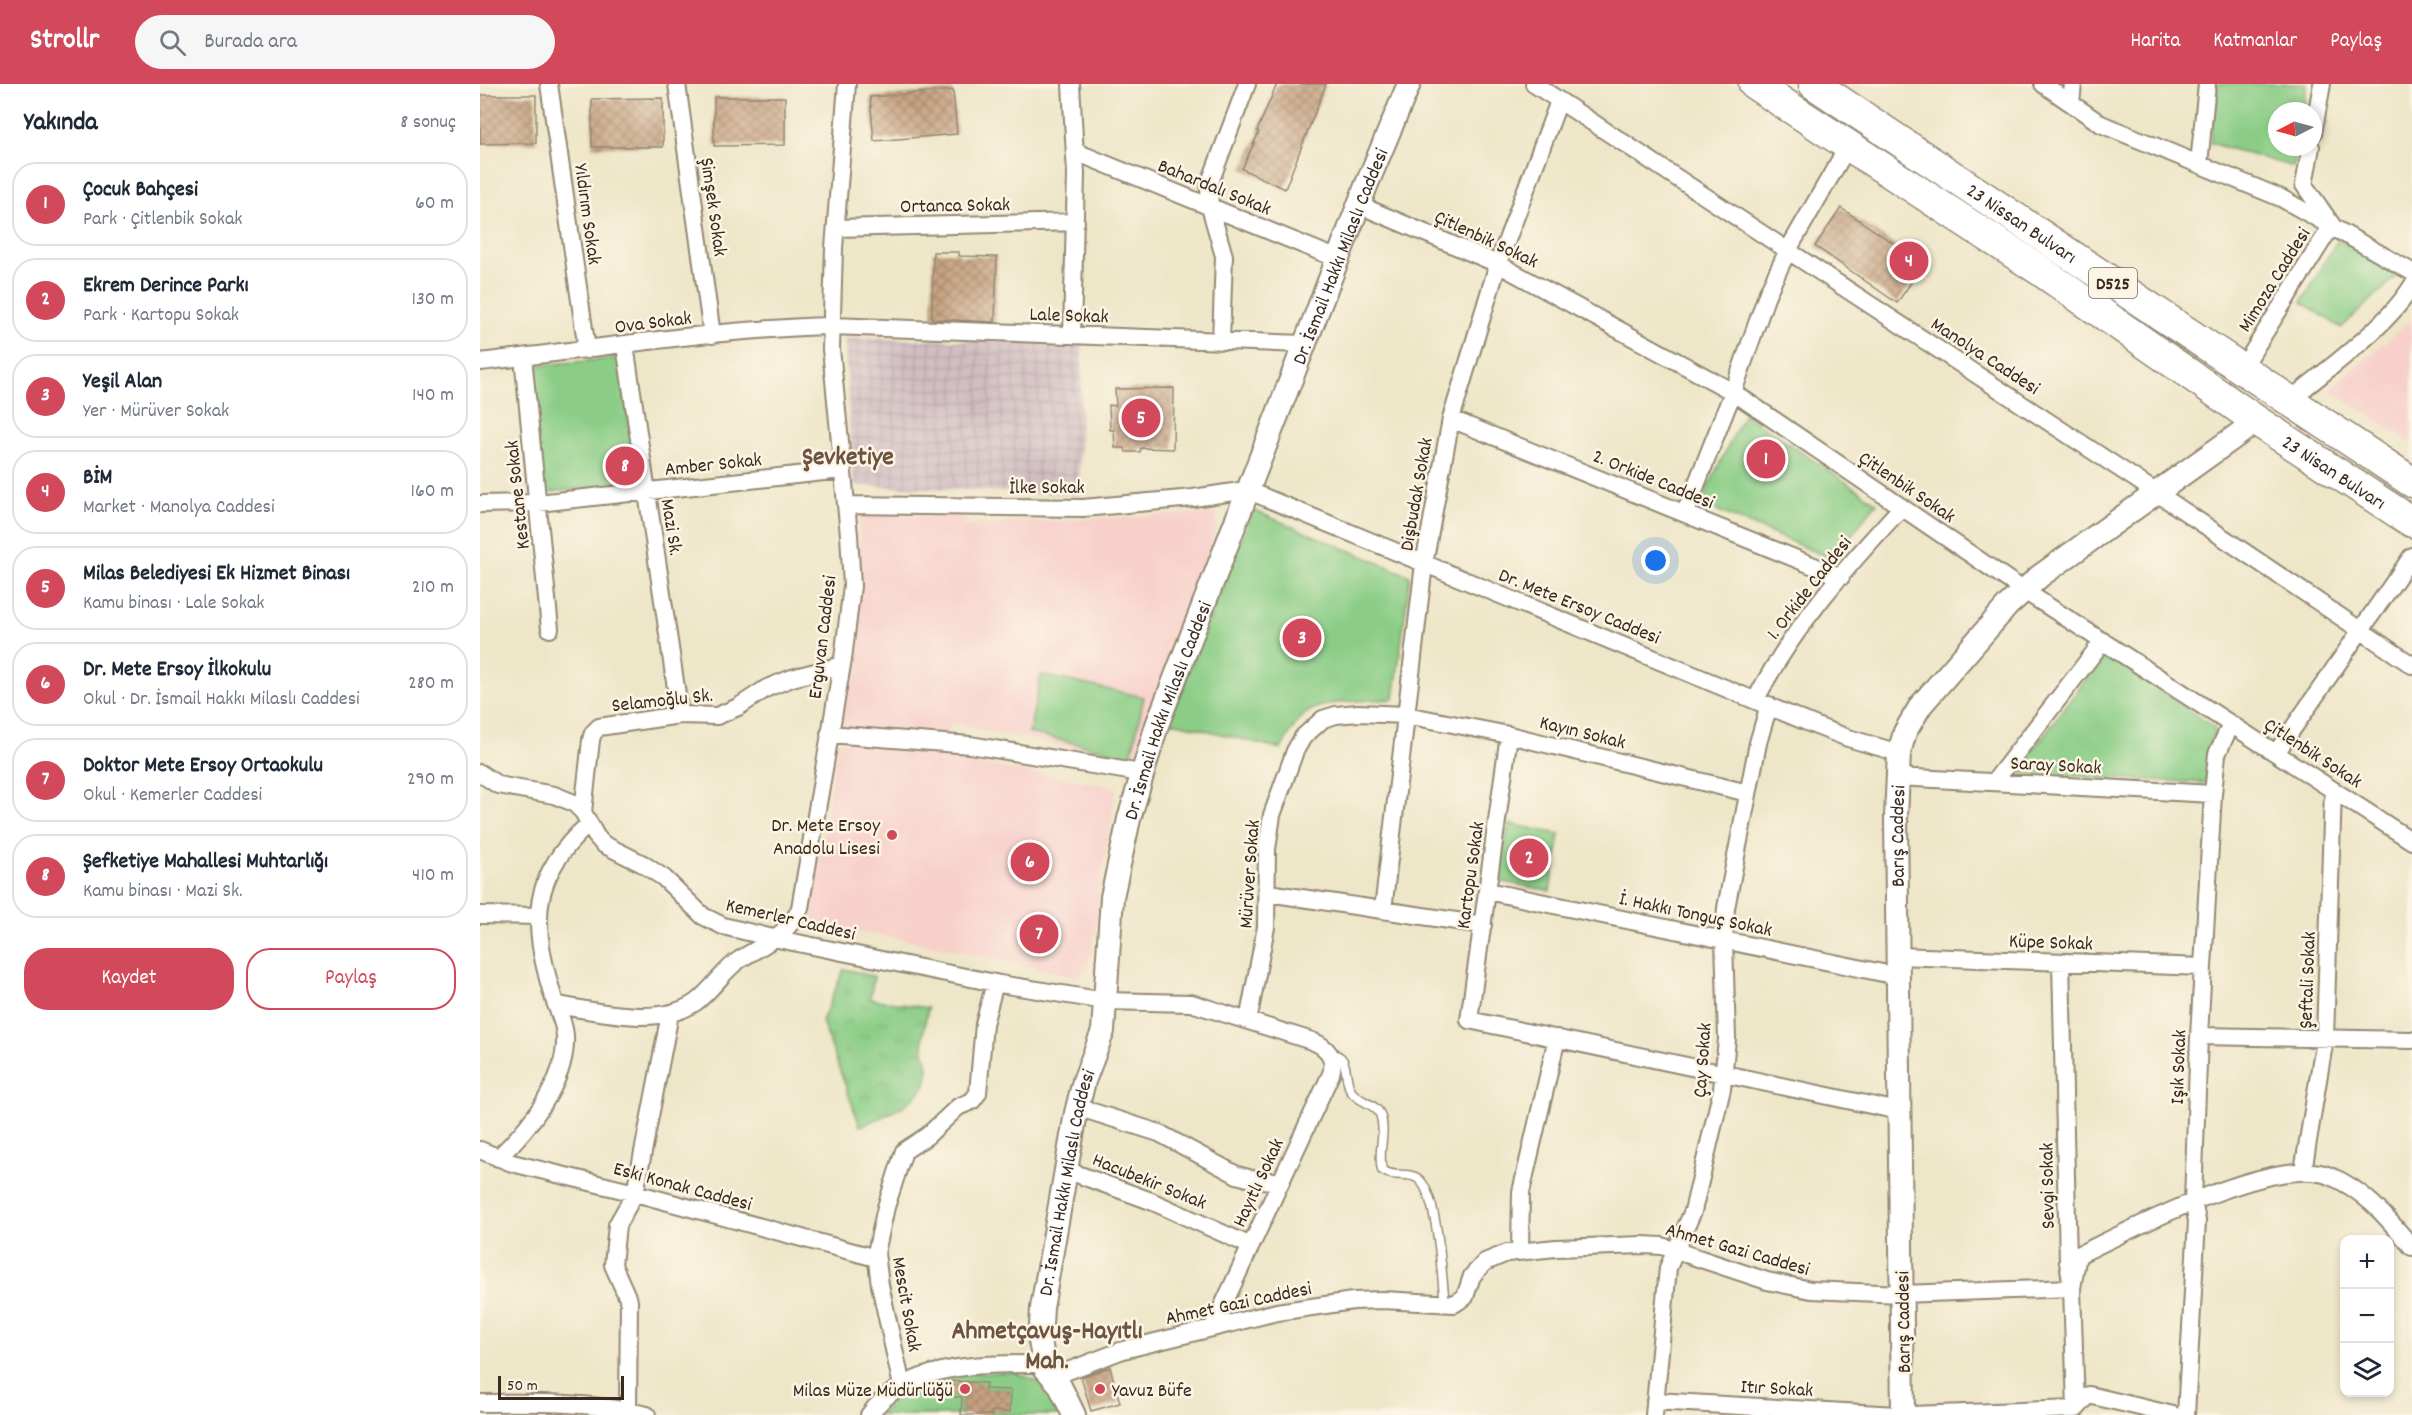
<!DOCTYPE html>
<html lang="tr">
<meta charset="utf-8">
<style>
:root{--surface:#fff;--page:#f6f6f7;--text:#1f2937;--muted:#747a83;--line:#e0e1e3;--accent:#d1495b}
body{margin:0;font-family:Dekko,sans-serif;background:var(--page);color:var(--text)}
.controls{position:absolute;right:18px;bottom:18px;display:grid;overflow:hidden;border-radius:12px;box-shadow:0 3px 9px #0003}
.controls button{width:54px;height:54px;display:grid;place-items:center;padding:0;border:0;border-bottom:2px solid var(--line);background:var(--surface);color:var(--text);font:30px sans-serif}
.compass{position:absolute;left:1788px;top:18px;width:54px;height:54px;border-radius:50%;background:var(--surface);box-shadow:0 3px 9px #0003;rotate:264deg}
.scale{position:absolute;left:18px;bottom:15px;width:126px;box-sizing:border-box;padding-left:6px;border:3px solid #3b2a1e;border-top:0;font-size:16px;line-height:21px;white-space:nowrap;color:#3b2a1e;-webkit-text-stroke:4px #fcf5e5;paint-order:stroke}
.you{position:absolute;left:1176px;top:477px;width:21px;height:21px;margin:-15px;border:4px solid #fff;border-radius:50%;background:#1a73e8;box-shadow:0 0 0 9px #1a73e833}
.badge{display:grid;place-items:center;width:39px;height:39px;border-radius:50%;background:var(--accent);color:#fff;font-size:20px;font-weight:700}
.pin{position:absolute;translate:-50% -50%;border:3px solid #fff;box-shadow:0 2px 6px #0006}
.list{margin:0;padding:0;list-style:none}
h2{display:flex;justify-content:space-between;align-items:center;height:78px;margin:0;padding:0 24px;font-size:26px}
h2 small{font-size:20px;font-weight:400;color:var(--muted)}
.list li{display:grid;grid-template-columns:39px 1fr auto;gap:18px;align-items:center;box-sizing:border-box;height:84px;margin:0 12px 12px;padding:0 12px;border:2px solid var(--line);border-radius:24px}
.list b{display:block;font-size:22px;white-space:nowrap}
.list p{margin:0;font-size:20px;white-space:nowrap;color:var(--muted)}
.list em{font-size:20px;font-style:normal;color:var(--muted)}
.actions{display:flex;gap:12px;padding:18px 24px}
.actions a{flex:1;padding:14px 0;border:2px solid var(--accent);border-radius:24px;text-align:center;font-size:21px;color:var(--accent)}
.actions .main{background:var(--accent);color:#fff}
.icon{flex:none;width:33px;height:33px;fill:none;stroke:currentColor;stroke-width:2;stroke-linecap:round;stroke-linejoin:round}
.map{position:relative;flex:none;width:1932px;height:1331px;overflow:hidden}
header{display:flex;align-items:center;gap:36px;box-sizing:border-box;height:84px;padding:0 30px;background:var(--accent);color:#fff}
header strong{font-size:28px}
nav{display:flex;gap:33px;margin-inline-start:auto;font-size:21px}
.search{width:420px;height:54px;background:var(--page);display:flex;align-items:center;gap:15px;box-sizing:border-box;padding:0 21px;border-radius:33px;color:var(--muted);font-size:22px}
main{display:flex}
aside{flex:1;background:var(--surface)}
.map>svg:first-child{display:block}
.built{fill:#f7d0ca}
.industrial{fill:url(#industrial-grid)}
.grass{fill:url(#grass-tufts);stroke:#637c52;stroke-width:1.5}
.green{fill:#8bcd86;stroke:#637c52;stroke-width:1.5}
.building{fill:url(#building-cross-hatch)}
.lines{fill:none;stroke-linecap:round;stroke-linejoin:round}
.lane-casing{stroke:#948873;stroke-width:11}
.street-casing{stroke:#948873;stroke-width:20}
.secondary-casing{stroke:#948873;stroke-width:26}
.highway-casing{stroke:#948873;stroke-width:33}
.lane{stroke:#fff;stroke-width:8}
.street{stroke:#fff;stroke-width:16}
.secondary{stroke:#fff;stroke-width:22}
.highway{stroke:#fff;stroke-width:30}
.poi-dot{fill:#d1495b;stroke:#fcf5e5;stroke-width:2}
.labels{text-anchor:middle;stroke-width:5;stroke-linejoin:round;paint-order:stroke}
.shield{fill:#fcf5e5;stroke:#75675a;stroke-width:1.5}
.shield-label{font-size:18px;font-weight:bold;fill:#3b2a1e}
.street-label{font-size:20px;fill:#3b2a1e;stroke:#fcf5e5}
.poi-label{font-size:20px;fill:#3b2a1e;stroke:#fcf5e5;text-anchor:end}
.district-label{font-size:26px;font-weight:bold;fill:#6c5441;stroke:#fcf5e5}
</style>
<header>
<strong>Strollr</strong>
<div class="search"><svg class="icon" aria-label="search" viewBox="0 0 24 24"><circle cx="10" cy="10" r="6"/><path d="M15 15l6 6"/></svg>Burada ara</div>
<nav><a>Harita</a><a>Katmanlar</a><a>Paylaş</a></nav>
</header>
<main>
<aside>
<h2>Yakında<small>8 sonuç</small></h2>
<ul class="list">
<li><span class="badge">1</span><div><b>Çocuk Bahçesi</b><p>Park · Çitlenbik Sokak</p></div><em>60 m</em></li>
<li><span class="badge">2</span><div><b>Ekrem Derince Parkı</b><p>Park · Kartopu Sokak</p></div><em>130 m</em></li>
<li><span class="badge">3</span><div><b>Yeşil Alan</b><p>Yer · Mürüver Sokak</p></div><em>140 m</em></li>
<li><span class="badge">4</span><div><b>BİM</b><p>Market · Manolya Caddesi</p></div><em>160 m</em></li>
<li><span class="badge">5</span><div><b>Milas Belediyesi Ek Hizmet Binası</b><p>Kamu binası · Lale Sokak</p></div><em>210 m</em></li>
<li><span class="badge">6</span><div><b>Dr. Mete Ersoy İlkokulu</b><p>Okul · Dr. İsmail Hakkı Milaslı Caddesi</p></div><em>280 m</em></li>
<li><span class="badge">7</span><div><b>Doktor Mete Ersoy Ortaokulu</b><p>Okul · Kemerler Caddesi</p></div><em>290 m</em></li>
<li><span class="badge">8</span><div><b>Şefketiye Mahallesi Muhtarlığı</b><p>Kamu binası · Mazi Sk.</p></div><em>410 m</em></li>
</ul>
<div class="actions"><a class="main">Kaydet</a><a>Paylaş</a></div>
</aside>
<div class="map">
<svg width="1932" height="1331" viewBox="0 0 1932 1331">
<defs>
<pattern id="industrial-grid" width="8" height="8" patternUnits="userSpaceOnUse" patternTransform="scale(1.5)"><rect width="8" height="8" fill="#d2bec2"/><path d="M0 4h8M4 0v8" fill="none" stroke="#b5a3a6"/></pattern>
<pattern id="grass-tufts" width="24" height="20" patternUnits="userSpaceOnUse" patternTransform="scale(1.5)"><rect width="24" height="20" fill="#8bcd86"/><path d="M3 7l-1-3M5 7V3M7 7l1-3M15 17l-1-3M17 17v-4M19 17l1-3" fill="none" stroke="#79b073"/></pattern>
<pattern id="building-cross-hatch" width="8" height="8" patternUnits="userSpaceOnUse" patternTransform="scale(1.5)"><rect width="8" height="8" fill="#c7a382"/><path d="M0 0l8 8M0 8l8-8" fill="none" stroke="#a3856a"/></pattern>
</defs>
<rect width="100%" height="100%" fill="#fcf5e5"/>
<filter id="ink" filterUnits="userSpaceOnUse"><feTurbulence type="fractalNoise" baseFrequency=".0167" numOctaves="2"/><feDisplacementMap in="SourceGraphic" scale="12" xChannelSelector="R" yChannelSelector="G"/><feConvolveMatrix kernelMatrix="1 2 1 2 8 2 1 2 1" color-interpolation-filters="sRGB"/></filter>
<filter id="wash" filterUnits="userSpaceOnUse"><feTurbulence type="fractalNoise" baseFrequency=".008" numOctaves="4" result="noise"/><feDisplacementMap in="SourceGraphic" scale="24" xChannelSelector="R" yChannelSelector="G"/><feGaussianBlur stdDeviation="1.35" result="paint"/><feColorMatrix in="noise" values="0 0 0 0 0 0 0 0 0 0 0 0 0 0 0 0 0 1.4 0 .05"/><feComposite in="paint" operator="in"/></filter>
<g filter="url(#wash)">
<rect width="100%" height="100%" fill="#eee6c8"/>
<path class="built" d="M 1932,235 L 1932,359 L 1849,306 Z
M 735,429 L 737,442 L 654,677 L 470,639 L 469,653 L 362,645 L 379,492 L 380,431 L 484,431 L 484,441 Z
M 357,657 L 495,668 L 494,679 L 637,703 L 621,796 L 612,870 L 602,890 L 596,893 L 457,862 L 330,839 Z"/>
<path class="industrial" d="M 365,254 L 602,259 L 599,411 L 373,401 Z"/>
<path class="grass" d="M 364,885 L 394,892 L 390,915 L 448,924 C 446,935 443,947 443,957 C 443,969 449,978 448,990 C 446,1016 402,1034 380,1042 L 342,937 Z"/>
<path class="green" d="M 1736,0 L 1827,0 L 1823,27 L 1797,27 L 1797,63 L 1817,63 L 1814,83 L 1730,59 Z
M 1858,155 L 1918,191 L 1861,244 L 1822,218 Z
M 140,274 L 157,399 L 62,409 L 50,282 Z
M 1264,330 L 1397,419 L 1352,475 L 1220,419 Z
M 773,426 L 930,492 L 914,615 C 890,617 843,615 825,630 C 814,640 808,652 801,665 L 689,637 Z
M 1625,569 L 1735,644 L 1726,699 L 1536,689 Z
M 561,591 L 664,613 L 651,672 L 549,649 Z
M 1029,740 L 1080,750 L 1070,807 L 1018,797 Z
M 534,1288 L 570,1302 L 587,1331 L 511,1331 L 512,1327 L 530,1306 L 505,1305 L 506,1300 L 471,1312 L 482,1313 L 481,1331 L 399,1331 L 418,1311 L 468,1290 Z"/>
<g id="blocks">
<path class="building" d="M 797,0 L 846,0 L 805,105 L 762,85 L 779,48 L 777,47 Z
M 473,6 L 477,50 L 394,57 L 390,13 Z
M 0,11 L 56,11 L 56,59 L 0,60 Z
M 234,13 L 305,13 L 305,61 L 234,62 Z
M 183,14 L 183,63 L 112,63 L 112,15 Z
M 1361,124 L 1444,180 L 1417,219 L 1335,162 Z
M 453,168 L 479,168 L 479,172 L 517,173 L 515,238 L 452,235 Z
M 694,304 L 693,365 L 661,364 L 660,368 L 646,368 L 645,364 L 635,364 L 634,346 L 630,346 L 629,321 L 636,322 L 635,305 Z
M 630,1283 L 640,1319 L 611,1327 L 601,1293 Z
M 472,1297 L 506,1299 L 505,1305 L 531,1306 L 530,1328 L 512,1327 L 511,1331 L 481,1331 L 482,1313 L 471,1313 Z"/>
</g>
</g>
<g filter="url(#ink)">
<use href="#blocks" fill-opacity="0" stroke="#948873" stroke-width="1.5"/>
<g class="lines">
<g class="lane-casing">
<path id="lane" d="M 850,970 C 871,970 863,995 871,1007 C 878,1018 895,1019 900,1030 C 907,1048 897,1068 902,1086 C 915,1095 926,1087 937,1094 C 958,1106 962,1196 965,1221"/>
</g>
<g class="street-casing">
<path id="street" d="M 69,0 L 107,266
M 197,0 L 232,251
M 591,0 L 596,90 L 592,251
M 1054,0 L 1677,409 L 1932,581
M 1563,0 L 1621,40 L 1801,114 L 1932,188
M 1591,19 L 1593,0
M 1833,50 L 1842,0
M 596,68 L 858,175
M 1719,80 L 1727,0
M 879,121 L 1018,180 L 1253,308 L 1543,506 L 1932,757
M 356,144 L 596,138
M 741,257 L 744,172 L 730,123 L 729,101 L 767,0
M 145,261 L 200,631
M 43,273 L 70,545
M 0,278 C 116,265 234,245 352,242 L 824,260
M 1762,285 L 1852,141 L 1824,101 L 1831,63
M 1809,317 C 1847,285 1906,244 1932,202
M 971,335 L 1361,493
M 0,420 L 58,419 L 362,386
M 366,421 L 603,424 L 713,414 L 767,406 L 1339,643 L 1368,654 L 1419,669
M 1205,429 L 1253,308 L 1288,208 L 1308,166 L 1368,62
M 1276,615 C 1312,544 1368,481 1422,423
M 349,650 L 490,661 L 661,689
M 1029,651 L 989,936 L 1419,1027
M 1796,669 L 1932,472
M 0,689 L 18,701 L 74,711 L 94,719 L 103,728 L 116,752 L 123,760 L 163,780 L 184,794 L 223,832 L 243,842 L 293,854 L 520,900 L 625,917 L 711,919 L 832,957 C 847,963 856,973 851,990 L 733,1243
M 1417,693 L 1733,710
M 1514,698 L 1623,557
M 103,728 L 111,656 L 113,649 L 119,643 L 200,631 L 237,632 L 258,623 L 287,604 L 312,594 L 362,581
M 1007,807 L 1417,892
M 788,809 L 1003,841
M 903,826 L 944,480 L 971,335 L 1018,180 L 1079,17
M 0,831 L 58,832
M 1417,872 L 1723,883
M 1581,878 L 1588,1178 L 1592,1204 L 1596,1325
M 76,921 C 117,927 180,944 216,918 C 232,906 244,886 259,876 C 281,862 310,850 320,824 L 363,575 L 372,502 L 369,451 L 351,265 L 354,164 L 367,0
M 768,937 L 786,843 L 787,765 L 792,731 L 815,667 L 823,653 L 843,635 L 856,631 L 878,629 L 926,631 L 1029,651 L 1268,709
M 1719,952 L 1932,956
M 597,1023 L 679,1049 L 757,1091 L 772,1095 L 801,1098
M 0,1066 L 32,1079 L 155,1109 L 396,1174
M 18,1074 C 48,1045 87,998 85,953 C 85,938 76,924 72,909 C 51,838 50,791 109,740
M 586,1086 L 671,1117 L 771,1162
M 1823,1087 L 1845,954 L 1853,706
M 1040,1167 L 1041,1108 L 1077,954
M 572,1293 L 643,1266 L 797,1228 L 873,1217 L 903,1216 L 974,1220 L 985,1213 L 992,1192 L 1005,1178 L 1027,1169 L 1076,1164 L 1163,1161 L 1182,1162 L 1287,1197 L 1331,1206 L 1421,1210 L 1592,1204 L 1598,1171 C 1651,1146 1795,1069 1850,1092 C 1885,1106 1908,1135 1932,1163
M 422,1302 L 400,1201 L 396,1169 L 406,1123 L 424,1067 L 447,1052 L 478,1023 L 492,1017 L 498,1009 L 504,940 L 515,899
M 1175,1317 L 1417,1331
M 0,1319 C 55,1318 113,1318 167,1331
M 148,1327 L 149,1217 L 133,1181 L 137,1141 L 155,1109 L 190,930
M 389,1331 C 428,1278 503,1280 563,1280
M 1174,1331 L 1188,1184 L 1213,1127 L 1242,1005 L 1247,955 L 1244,856 L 1246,824 L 1278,659 L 1289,621
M 1431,1331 L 1596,1325 L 1609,1311 L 1693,1331
M 1706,1331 L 1717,1137 L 1713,1117 L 1719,952 L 1733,710 L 1737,670 L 1751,640"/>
</g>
<g class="secondary-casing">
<g id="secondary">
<path id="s1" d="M 594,1331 L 579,1300 L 565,1284 L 560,1257 L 562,1224 L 596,1029 L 604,997 L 623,947 L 632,813 L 649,735 L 677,641 L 886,102 L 929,0"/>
<path id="s2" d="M 1423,1331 L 1416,733 L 1419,669 L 1425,648 L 1441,621 L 1528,521 L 1560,492 L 1777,337"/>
</g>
</g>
<g class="highway-casing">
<g id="highway">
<path id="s3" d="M 1274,0 L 1561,187 L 1777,337 L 1932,438"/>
<path id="s4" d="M 1334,0 L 1932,398"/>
</g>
</g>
<use href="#lane" class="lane"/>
<use href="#street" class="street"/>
<use href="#secondary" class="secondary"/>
<use href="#highway" class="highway"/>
</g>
</g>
<g class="poi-dot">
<circle cx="412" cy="751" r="6"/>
<circle cx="485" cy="1305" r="6"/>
<circle cx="620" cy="1305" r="6"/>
</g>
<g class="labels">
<rect class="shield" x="1609" y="184" width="48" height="30" rx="4.5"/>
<g class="shield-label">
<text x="1633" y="205">D525</text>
</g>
<g class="street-label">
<text transform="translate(735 102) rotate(22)" y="7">Bahardalı Sokak</text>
<text transform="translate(475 120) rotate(-1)" y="7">Ortanca Sokak</text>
<text transform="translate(235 123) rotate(82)" y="7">Şimşek Sokak</text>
<text transform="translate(109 130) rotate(82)" y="7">Yıldırım Sokak</text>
<text dy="7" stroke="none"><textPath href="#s4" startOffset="250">23 Nissan Bulvarı</textPath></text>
<text transform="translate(1007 154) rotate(25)" y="7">Çitlenbik Sokak</text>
<text dy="7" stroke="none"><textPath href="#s1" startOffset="1216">Dr. İsmail Hakkı Milaslı Caddesi</textPath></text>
<text transform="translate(1793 195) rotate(-58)" y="7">Mimoza Caddesi</text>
<text transform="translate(589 230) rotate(2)" y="7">Lale Sokak</text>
<text transform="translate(173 237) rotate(-7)" y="7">Ova Sokak</text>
<text transform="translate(1506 271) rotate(33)" y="7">Manolya Caddesi</text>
<text transform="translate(233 379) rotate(-6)" y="7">Amber Sokak</text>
<text dy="7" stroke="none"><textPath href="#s3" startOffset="698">23 Nisan Bulvarı</textPath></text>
<text transform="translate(1174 394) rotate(22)" y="7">2. Orkide Caddesi</text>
<text x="567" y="409">İlke Sokak</text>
<text transform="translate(1428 402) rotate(34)" y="7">Çitlenbik Sokak</text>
<text transform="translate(935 410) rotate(-80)" y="7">Dişbudak Sokak</text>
<text transform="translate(36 411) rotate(-96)" y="7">Kestane Sokak</text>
<text transform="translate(193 443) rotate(81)" y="7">Mazi Sk.</text>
<text transform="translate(1328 503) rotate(-52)" y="7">1. Orkide Caddesi</text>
<text transform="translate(1100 521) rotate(22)" y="7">Dr. Mete Ersoy Caddesi</text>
<text transform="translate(341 553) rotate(-83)" y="7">Erguvan Caddesi</text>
<text transform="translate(182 615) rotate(-6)" y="7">Selamoğlu Sk.</text>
<text dy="7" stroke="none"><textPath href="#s1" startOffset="730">Dr. İsmail Hakkı Milaslı Caddesi</textPath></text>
<text transform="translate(1103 647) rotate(14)" y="7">Kayın Sokak</text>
<text transform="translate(1834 668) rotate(33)" y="7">Çitlenbik Sokak</text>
<text transform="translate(1576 680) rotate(3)" y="7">Saray Sokak</text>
<text dy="7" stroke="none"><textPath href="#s2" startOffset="579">Barış Caddesi</textPath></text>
<text transform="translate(768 790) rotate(-86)" y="7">Mürüver Sokak</text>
<text transform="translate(989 791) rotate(-82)" y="7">Kartopu Sokak</text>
<text transform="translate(1216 829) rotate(12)" y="7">İ. Hakkı Tonguç Sokak</text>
<text transform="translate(311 834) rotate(13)" y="7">Kemerler Caddesi</text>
<text transform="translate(1571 857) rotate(2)" y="7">Küpe Sokak</text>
<text transform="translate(1826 896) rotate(-88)" y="7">Şeftali Sokak</text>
<text transform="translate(1221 976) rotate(-86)" y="7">Çay Sokak</text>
<text transform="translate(1697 983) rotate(-88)" y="7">Işık Sokak</text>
<text transform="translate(670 1096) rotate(22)" y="7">Hacubekir Sokak</text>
<text dy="7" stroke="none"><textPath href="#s1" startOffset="244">Dr. İsmail Hakkı Milaslı Caddesi</textPath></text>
<text transform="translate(777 1098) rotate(-65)" y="7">Hayıtlı Sokak</text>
<text transform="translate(203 1101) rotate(15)" y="7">Eski Konak Caddesi</text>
<text transform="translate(1566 1102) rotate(-91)" y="7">Sevgi Sokak</text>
<text transform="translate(1258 1164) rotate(16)" y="7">Ahmet Gazi Caddesi</text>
<text transform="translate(758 1218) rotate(-12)" y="7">Ahmet Gazi Caddesi</text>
<text transform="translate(428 1220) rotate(80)" y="7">Mescit Sokak</text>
<text transform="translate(1422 1238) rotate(-91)" y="7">Barış Caddesi</text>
<text transform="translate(1297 1303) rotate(3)" y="7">Itır Sokak</text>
</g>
<g class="poi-label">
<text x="400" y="747">Dr. Mete Ersoy<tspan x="400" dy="23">Anadolu Lisesi</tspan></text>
<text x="473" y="1312">Milas Müze Müdürlüğü</text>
<text x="632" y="1312" text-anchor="start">Yavuz Büfe</text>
</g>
<g class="district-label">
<text x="368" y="380">Şevketiye</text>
<text x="567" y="1254">Ahmetçavuş-Hayıtlı<tspan x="567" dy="30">Mah.</tspan></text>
</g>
</g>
</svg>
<div class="controls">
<button>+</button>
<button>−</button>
<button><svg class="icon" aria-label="layers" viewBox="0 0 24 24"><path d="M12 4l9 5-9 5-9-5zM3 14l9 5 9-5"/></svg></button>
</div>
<svg class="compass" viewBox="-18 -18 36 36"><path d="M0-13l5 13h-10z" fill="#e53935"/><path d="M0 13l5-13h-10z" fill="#747a83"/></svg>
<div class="scale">50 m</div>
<div class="you"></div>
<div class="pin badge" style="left:1286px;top:375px">1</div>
<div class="pin badge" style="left:1049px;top:774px">2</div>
<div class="pin badge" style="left:822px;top:554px">3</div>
<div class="pin badge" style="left:1429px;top:177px">4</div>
<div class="pin badge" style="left:661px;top:334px">5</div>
<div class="pin badge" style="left:550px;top:778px">6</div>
<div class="pin badge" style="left:559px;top:850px">7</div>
<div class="pin badge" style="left:145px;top:382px">8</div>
</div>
</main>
